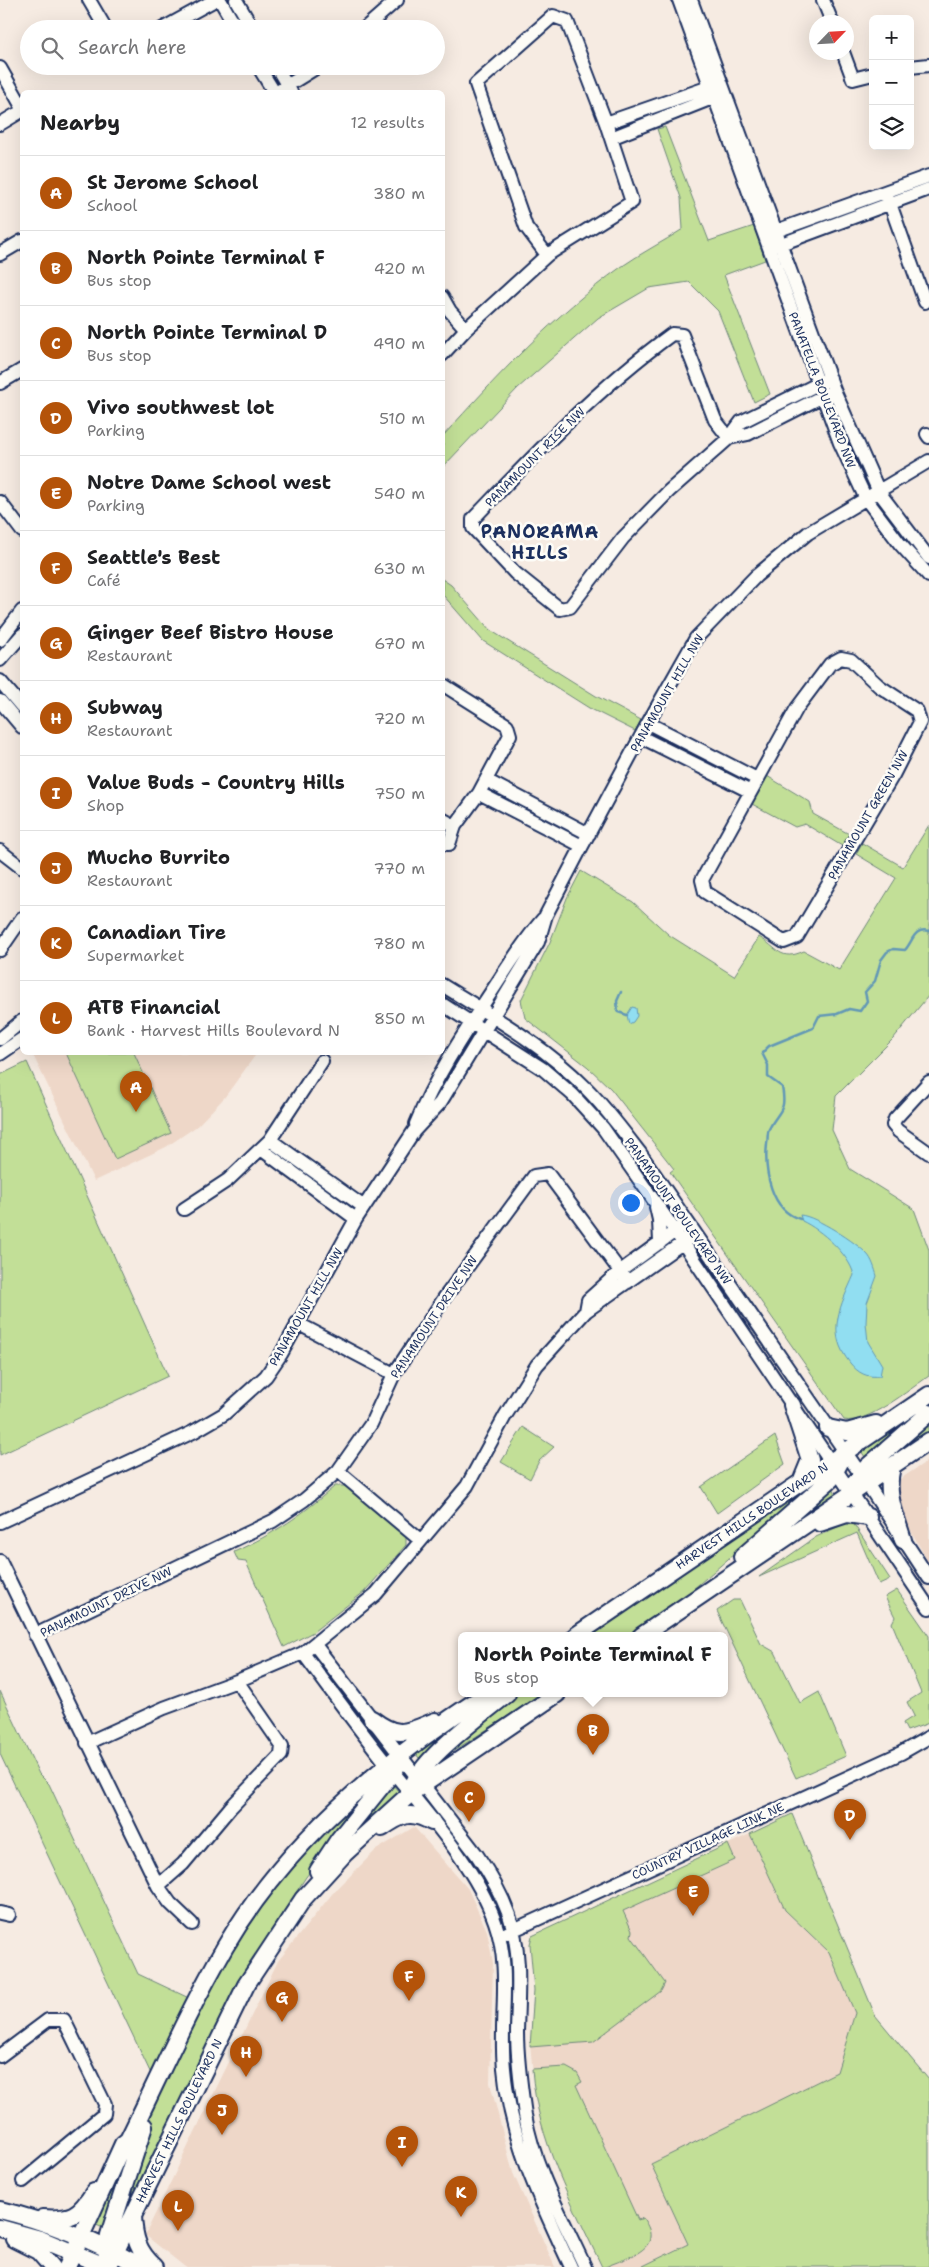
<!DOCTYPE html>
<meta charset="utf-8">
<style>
:root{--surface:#fff;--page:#f6f6f6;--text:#202124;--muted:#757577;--line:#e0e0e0;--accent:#b45309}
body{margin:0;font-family:"Shantell Sans",sans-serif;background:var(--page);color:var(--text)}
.controls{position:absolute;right:15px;top:15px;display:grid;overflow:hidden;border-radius:8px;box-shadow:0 5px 20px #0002}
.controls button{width:45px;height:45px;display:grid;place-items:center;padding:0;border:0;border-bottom:1px solid var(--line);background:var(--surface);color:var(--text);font:25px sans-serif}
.compass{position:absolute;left:809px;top:15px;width:45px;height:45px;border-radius:50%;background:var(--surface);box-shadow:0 5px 20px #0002;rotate:65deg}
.you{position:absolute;left:630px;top:1202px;width:18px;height:18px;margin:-12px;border:4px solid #fff;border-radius:50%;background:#1a73e8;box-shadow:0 0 0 8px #1a73e833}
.badge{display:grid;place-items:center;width:32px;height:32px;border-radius:50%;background:var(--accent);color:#fff;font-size:16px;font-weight:700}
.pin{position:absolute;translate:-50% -41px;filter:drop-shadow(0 1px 2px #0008)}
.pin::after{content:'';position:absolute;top:26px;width:18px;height:15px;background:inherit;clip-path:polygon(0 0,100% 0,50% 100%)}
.popup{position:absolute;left:458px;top:1632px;width:270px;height:65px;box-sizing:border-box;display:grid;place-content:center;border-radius:8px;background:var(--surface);filter:drop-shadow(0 1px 4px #0005);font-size:16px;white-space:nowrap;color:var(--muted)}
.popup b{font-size:19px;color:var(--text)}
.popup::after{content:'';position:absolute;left:50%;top:100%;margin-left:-10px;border:10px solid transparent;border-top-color:var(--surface)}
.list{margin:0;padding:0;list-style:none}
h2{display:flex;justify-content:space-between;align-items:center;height:65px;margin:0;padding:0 20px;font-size:21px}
h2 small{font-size:16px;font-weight:400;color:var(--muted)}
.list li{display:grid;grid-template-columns:32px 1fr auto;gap:15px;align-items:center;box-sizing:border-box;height:75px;padding:0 20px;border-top:1px solid var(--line)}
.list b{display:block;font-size:19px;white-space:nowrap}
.list p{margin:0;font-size:16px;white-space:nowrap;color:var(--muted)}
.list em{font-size:16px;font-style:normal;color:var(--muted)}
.icon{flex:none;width:28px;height:28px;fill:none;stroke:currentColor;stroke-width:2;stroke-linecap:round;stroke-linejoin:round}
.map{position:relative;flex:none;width:929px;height:2267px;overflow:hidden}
.search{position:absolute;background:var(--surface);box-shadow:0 5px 20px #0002;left:20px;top:20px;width:425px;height:55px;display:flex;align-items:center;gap:12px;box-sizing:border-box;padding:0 18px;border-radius:28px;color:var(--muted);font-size:19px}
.panel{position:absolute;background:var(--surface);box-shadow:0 5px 20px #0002;left:20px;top:90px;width:425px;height:965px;border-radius:8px}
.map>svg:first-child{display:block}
.built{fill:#eed7c8}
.green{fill:#c2df97;stroke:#6e877a}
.water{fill:#91def1;stroke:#6298b6}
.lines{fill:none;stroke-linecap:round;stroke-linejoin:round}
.stream{stroke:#6298b6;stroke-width:2.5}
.minor-casing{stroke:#1b2f5e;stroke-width:16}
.major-casing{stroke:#1b2f5e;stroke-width:20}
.minor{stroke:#fdfcf7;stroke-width:12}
.major{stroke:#fdfcf7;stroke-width:16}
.labels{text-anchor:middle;stroke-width:5;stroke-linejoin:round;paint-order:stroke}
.street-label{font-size:12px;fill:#1b2f5e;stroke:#fdfcf7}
.district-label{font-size:18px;font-weight:bold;letter-spacing:1px;fill:#1b2f5e;stroke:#fdfcf7}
</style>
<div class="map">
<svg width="929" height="2267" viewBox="0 0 929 2267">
<rect width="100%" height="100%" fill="#f6ebe2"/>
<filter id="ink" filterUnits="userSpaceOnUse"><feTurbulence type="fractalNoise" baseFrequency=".02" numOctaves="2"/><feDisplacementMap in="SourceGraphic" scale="10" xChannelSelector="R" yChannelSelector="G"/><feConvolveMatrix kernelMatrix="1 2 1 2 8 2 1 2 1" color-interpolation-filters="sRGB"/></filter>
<g filter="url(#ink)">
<path class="built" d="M 32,1053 L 257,1053 L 224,1098 L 197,1126 L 166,1147 L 94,1181 Z
M 929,1460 L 929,1564 L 896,1503 L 897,1481 Z
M 414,1827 L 468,1889 L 487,1931 L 493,1963 L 490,2083 L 513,2173 L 555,2267 L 185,2267 L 145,2235 L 278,1961 L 332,1894 L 376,1850 Z
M 750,1834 L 785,1910 L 829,1952 L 855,2013 L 837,2073 L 652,2164 L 688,2244 L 641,2267 L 602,2267 L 559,2176 L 541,2125 L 535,2097 L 530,2043 L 534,1990 L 530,1944 L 532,1936 Z"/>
<path class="green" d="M 665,127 L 709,241 L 754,226 L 765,260 L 724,275 L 770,394 L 754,402 L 718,311 L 689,282 L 649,288 L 598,318 L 518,388 L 443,467 L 443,436 C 497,376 554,315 621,267 C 641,253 663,242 683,229 L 681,198 L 657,129 Z
M 442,579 L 451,585 L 490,630 L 596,696 L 641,720 L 635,731 L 589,708 L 483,641 L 443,595 Z
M 767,776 L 810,802 L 813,814 L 849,834 L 842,846 L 805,824 L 795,827 L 752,804 Z
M 929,825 L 929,995 L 893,1039 L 836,1096 L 832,1130 L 850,1169 L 914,1209 L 929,1250 L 929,1376 C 910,1389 866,1425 844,1420 L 670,1172 L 674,1169 L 611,1089 L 588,1067 L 525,1018 L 521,1000 L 550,942 L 567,898 L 581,871 L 633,902 L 669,935 L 734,976 L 759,937 C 778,948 780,962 804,951 L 839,970 L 896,878 L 856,854 L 862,843 L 903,867 Z
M 66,1053 L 134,1053 L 171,1133 L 115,1159 Z
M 27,1062 L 168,1376 L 0,1455 L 0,1075 Z
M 915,1412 L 915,1416 L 867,1460 L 859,1448 Z
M 929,1419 L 929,1432 L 890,1458 L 888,1456 Z
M 523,1427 L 554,1447 L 539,1461 L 530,1479 L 501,1462 Z
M 775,1436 L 785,1464 L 717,1513 L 701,1487 Z
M 813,1479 L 815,1484 L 684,1597 L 627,1636 L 582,1636 Z
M 335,1486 L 345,1486 L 406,1535 L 406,1545 L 364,1592 L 313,1632 L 284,1647 L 246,1562 L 238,1561 L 234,1552 C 277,1532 299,1517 335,1486 Z
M 833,1487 L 836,1494 L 784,1528 Z
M 848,1522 L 853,1523 L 890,1579 L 879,1584 L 857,1533 L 759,1577 L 816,1537 Z
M 897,1590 L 929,1636 L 929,1723 L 907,1731 L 903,1723 L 914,1716 L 907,1702 L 921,1693 L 892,1623 L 895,1617 L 885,1597 Z
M 733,1600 L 740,1600 L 761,1644 L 775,1652 L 800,1703 L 819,1692 L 846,1756 L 796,1778 L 717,1611 Z
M 0,1691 L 39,1774 L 49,1784 L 138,1974 L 191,1999 L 152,2076 L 0,1754 Z
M 512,1694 L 542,1694 L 435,1763 Z
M 459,1719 L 461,1722 L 419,1758 L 413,1750 Z
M 392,1784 L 399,1792 L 371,1818 L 367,1815 Z
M 376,1785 L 306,1877 L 263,1943 L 196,2071 L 124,2219 L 120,2218 L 160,2082 L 231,1943 L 269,1891 L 334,1816 Z
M 792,1814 L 875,2015 L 929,2080 L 929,2267 L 641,2267 L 688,2244 L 651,2164 L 837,2072 L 855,2013 L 829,1952 L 785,1910 L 750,1834 Z
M 728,1844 L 735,1860 L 623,1911 L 632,1931 L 631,1936 L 662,1979 L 665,1983 L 661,1991 L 593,2042 L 530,2047 L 534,1990 L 530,1944 L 532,1936 Z
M 566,2067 L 577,2073 L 582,2082 L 576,2085 L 638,2220 L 643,2218 C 646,2223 651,2230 650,2237 C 650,2253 618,2261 605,2267 L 602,2267 C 572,2203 537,2140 532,2069 Z
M 116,2177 L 119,2179 L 103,2228 L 92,2223 Z"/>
<path class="water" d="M 632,1007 L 636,1008 L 637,1016 L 633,1022 L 629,1024 L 627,1015 Z
M 800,1215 C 816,1216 857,1243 867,1254 C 872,1259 875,1269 877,1276 L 867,1303 L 866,1323 L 868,1342 L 882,1365 L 880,1376 C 867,1378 858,1373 850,1363 C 825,1332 841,1305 854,1275 C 849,1254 821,1230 802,1221 Z"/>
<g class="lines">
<path class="stream" d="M 621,992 L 617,1001 L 618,1012 L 627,1015
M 800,1219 C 771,1211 764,1171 767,1144 C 768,1140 767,1133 769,1129 C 778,1110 787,1113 782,1087 L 768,1077 L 768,1065 L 762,1053 L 769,1046 L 813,1028 L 819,1016 L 837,1014 L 849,1009 L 860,1011 L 867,1001 L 865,992 L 875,981 L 881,960 L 887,952 L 893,949 L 905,950 C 913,941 914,927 929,931"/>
<g class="minor-casing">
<path id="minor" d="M 89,0 L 106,29
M 220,0 L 237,29
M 236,0 L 253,29
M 679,0 L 840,443 L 866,499 L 900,544 L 929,576
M 691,0 L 834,390 L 879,492 L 929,558
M 823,0 L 832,22
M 162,29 L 215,0
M 364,29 L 397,0
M 843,52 L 853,79 L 873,74
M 258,66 L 274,92
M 276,66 L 291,92
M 910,67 L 929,65
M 0,68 L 21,105 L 20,112 L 0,124
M 277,92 L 319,66
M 606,123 L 718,84
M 611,138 L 720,95
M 888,198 L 925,302
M 772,237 L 776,231 L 929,176
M 773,243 L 781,244 L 929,189
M 0,254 L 22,241
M 442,297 L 450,311 L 466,329
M 442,355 L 466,329 L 547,255 L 632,202 L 606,123 L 567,21 L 553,16 L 476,84 L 526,227 L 547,255
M 0,383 L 22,370
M 927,434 L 929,437
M 729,438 L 715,420 L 682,335 L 672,334 C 599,387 535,454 473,519 L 473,528 L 515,573 L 560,609 L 570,607 L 623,538 L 669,491 L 729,438 L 741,422 L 830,378
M 729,438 L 748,434 L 829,393
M 0,502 L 22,531
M 0,640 L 22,611
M 841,658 L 851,660 L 879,686 L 917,711 L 920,722 L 893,775 L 797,937 L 784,942 L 705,892 L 702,880 L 797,708 L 830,664 Z
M 0,660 L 22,635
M 0,681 L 22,707
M 442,684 L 507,725 L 510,735 L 479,793 L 455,826 L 449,844 L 442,844
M 0,701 L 22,727
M 648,723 L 757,779
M 641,737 L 749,791
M 486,780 L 589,834
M 479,793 L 582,846
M 442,819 L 455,826
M 0,851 L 22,868
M 0,950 L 22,918
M 442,985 C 492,1016 545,1046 586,1088 C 606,1108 623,1131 640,1153 L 866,1482 L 929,1578
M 442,1004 L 543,1069 L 573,1095 L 603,1128 L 671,1225 L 929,1608
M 0,1039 L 22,1021
M 0,1054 L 22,1039
M 929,1082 L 895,1119 L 893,1125 L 898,1131 L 929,1153
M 416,1124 C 434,1079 461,1038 488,997 C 506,970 522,943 543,919
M 270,1140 L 364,1207
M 261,1149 L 356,1219
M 656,1207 L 659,1220 L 660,1243
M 184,1209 L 228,1180 L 270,1140 L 322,1061
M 586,1311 L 588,1300 L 619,1272 L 681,1227
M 297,1323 L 394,1374
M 338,1471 L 420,1540
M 0,1522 L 193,1432 L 224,1414 L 266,1376 L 281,1354 L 356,1219 L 414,1131 L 440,1103 L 538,942 L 546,915 L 582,846 L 648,723 L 696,638 L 756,576 L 808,533 L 929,461
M 0,1561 L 158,1886 L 170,1903 L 192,1924
M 35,1635 L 273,1521 L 304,1500 L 338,1471 L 371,1424 L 394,1374 L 445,1297 L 534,1176 L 548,1174 L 628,1282
M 315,1645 L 477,1855 C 490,1874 501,1893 509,1915 C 522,1953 518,1992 517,2032 C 517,2060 521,2087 525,2115 C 534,2168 563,2219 585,2267
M 303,1653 C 333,1693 362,1734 394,1773 C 430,1817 476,1868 495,1922 C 512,1970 499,2018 504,2068 C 510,2140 541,2203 571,2267
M 87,1743 L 164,1708 L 237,1681 L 303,1653 L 376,1594 L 467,1486 L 505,1416 L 537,1365 L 586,1311 L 695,1234
M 158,1886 L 183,1864 L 230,1808 L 281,1755 L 282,1746 L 237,1681
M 0,1913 L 9,1915
M 507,1933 L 901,1753 L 929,1737
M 0,2056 L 48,2020 L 64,2020 L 105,2104 L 104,2114 L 23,2181"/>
</g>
<g class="major-casing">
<path id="major" d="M 792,1405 L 810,1460 L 801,1482
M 828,1428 L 847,1432 L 876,1424
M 892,1466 C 885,1495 895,1513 903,1540
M 852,1487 L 867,1467 L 929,1413
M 820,1523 L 847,1514 L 868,1517
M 742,1557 L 831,1479 L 844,1455
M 575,1636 L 929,1395
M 641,1636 L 929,1441
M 372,1719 C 398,1739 406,1733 435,1721
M 411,1793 C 413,1764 483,1714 507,1694
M 382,1828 C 402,1814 411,1810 432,1822
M 318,1871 L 339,1839 L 393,1772 L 399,1763 L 398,1757
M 0,2210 C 50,2222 97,2242 142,2267
M 133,2216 C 134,2238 138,2252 155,2267
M 43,2218 C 71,2220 79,2216 94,2192
M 0,2228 L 40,2239 L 107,2267
M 14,2239 L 38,2251 L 52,2267
M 106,2263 L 109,2235 L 144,2126
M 67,2267 L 123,2144 L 128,2140 C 160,2075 189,2009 225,1947 C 287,1841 385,1759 487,1694
M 108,2267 L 246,1985 L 303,1899 L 345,1853 L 411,1793 L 557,1694"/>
</g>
<use href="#minor" class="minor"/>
<use href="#major" class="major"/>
</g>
</g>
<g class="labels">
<g class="street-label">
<text transform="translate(822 390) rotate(69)" y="4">PANATELLA BOULEVARD NW</text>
<text transform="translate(535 457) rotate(-45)" y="4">PANAMOUNT RISE NW</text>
<text transform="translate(667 693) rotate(-60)" y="4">PANAMOUNT HILL NW</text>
<text transform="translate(868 815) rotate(-60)" y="4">PANAMOUNT GREEN NW</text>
<text transform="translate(678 1211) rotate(55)" y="4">PANAMOUNT BOULEVARD NW</text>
<text transform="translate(306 1307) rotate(-60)" y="4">PANAMOUNT HILL NW</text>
<text transform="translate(434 1317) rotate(-56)" y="4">PANAMOUNT DRIVE NW</text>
<text transform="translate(752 1516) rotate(-34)" y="4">HARVEST HILLS BOULEVARD N</text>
<text transform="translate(106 1602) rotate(-26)" y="4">PANAMOUNT DRIVE NW</text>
<text transform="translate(708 1841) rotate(-25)" y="4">COUNTRY VILLAGE LINK NE</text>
<text transform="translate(179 2121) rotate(-64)" y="4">HARVEST HILLS BOULEVARD N</text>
</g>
<g class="district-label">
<text x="540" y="538">PANORAMA<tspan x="540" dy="21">HILLS</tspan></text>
</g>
</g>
</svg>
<div class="controls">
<button>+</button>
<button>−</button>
<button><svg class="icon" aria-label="layers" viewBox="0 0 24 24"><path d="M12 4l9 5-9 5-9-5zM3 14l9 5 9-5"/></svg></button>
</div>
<svg class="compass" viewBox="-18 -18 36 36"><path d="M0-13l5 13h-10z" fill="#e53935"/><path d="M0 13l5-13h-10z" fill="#757577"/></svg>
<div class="you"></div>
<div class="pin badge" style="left:136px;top:1112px">A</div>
<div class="pin badge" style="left:593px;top:1755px">B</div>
<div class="popup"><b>North Pointe Terminal F</b>Bus stop</div>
<div class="pin badge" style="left:469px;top:1822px">C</div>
<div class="pin badge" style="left:850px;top:1840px">D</div>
<div class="pin badge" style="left:693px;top:1916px">E</div>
<div class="pin badge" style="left:409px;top:2001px">F</div>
<div class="pin badge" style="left:282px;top:2022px">G</div>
<div class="pin badge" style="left:246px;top:2077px">H</div>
<div class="pin badge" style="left:402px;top:2167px">I</div>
<div class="pin badge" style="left:222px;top:2135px">J</div>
<div class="pin badge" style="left:461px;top:2217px">K</div>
<div class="pin badge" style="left:178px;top:2231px">L</div>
<div class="search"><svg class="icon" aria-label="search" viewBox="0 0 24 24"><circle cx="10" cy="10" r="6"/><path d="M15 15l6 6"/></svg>Search here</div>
<section class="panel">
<h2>Nearby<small>12 results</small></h2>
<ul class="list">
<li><span class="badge">A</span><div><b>St Jerome School</b><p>School</p></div><em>380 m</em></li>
<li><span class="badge">B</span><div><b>North Pointe Terminal F</b><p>Bus stop</p></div><em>420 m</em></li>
<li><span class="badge">C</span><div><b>North Pointe Terminal D</b><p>Bus stop</p></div><em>490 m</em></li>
<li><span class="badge">D</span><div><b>Vivo southwest lot</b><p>Parking</p></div><em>510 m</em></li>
<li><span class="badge">E</span><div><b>Notre Dame School west</b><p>Parking</p></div><em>540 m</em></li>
<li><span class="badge">F</span><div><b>Seattle's Best</b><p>Café</p></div><em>630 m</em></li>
<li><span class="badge">G</span><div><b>Ginger Beef Bistro House</b><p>Restaurant</p></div><em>670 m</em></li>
<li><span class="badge">H</span><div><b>Subway</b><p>Restaurant</p></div><em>720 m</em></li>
<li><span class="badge">I</span><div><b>Value Buds - Country Hills</b><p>Shop</p></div><em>750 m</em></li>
<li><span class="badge">J</span><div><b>Mucho Burrito</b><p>Restaurant</p></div><em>770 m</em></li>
<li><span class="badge">K</span><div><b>Canadian Tire</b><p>Supermarket</p></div><em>780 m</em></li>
<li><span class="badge">L</span><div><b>ATB Financial</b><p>Bank · Harvest Hills Boulevard N</p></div><em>850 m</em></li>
</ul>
</section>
</div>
